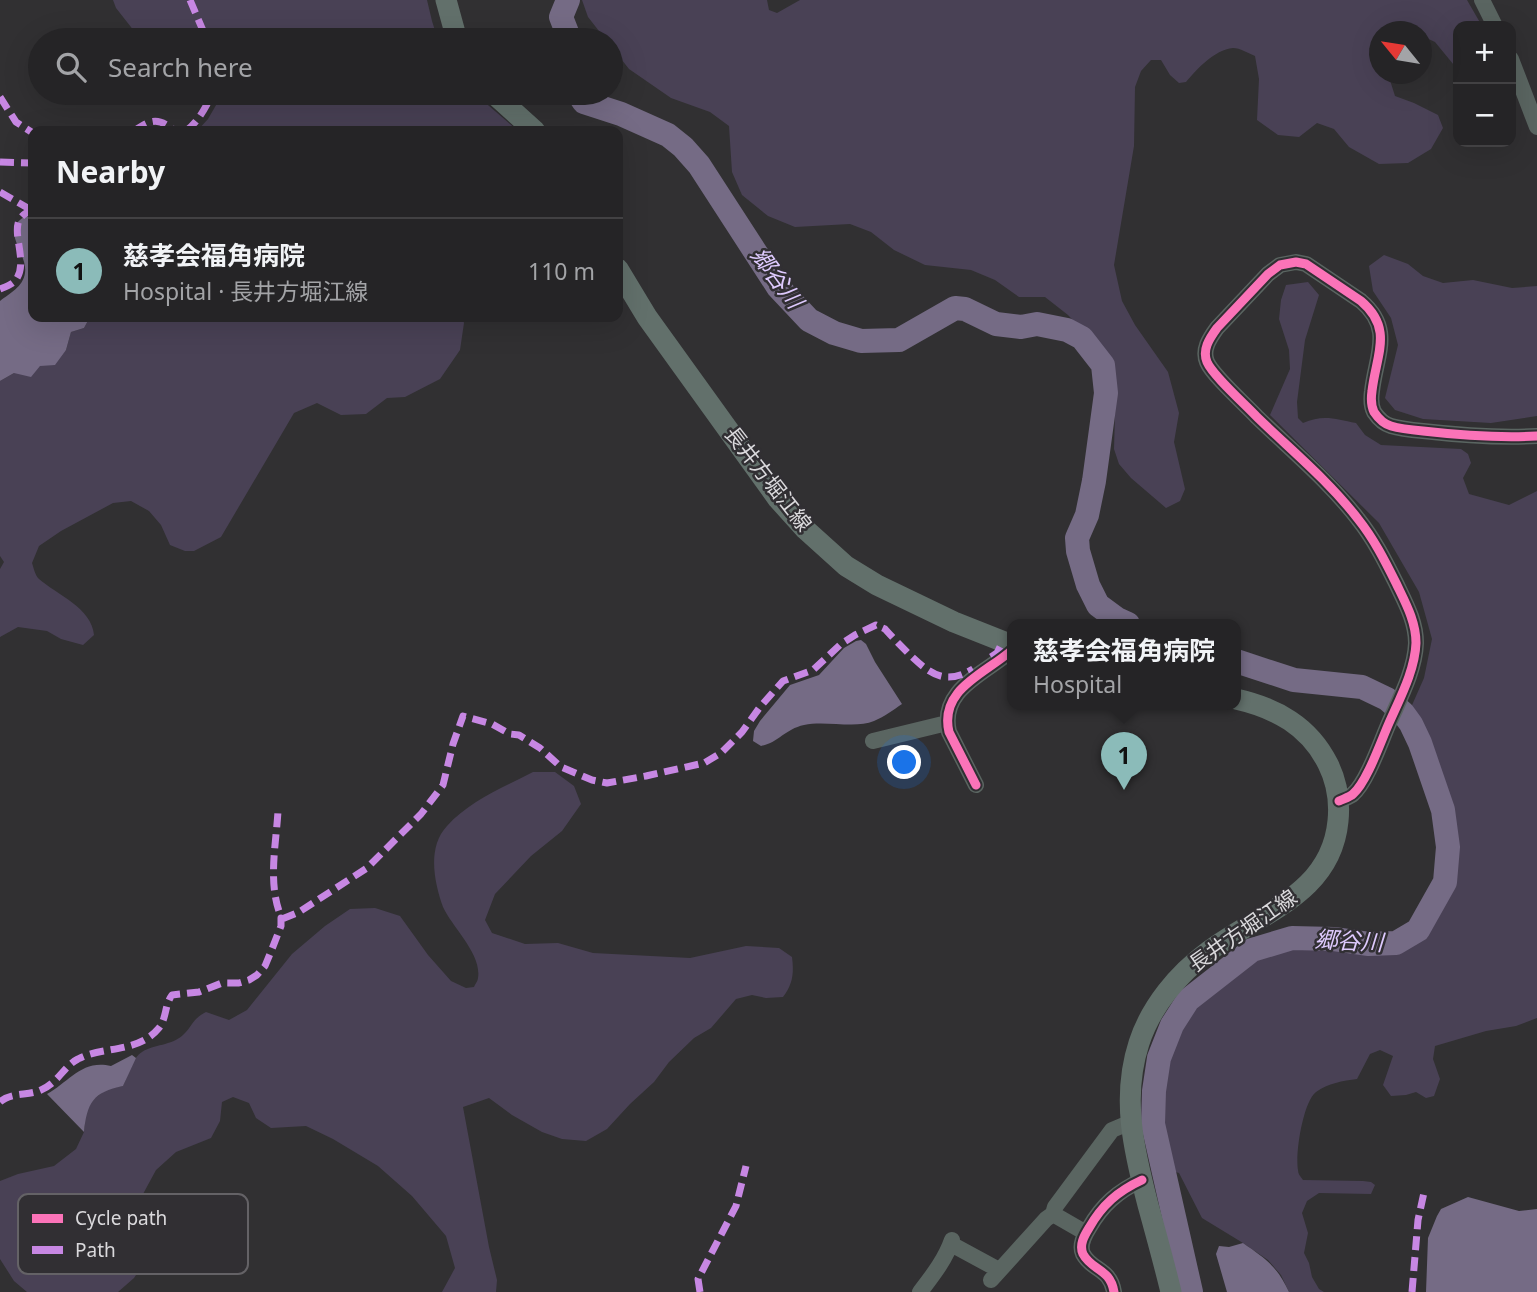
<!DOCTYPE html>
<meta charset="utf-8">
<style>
:root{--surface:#252426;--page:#313032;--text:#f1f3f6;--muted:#a3a4a7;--line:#424143;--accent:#8bbbb9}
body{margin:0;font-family:"Noto Sans","Noto Sans JP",sans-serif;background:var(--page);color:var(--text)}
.controls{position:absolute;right:21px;top:21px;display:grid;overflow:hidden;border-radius:14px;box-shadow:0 7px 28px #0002}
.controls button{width:63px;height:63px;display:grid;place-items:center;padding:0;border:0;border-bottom:2px solid var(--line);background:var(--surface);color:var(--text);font:35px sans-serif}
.compass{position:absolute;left:1369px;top:21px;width:63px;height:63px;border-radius:50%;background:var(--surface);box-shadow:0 7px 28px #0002;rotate:300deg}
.you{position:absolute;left:905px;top:763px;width:24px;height:24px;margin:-18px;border:5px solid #fff;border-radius:50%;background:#1a73e8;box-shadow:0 0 0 10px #1a73e833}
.badge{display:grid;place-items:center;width:46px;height:46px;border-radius:50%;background:var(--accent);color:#111;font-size:23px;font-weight:700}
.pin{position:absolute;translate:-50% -58px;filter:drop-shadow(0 2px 4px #0008)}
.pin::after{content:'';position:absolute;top:37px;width:24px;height:21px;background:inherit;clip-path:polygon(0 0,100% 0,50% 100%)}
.popup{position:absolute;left:1007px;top:619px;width:234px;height:91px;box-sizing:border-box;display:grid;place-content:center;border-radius:14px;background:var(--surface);filter:drop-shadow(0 2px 5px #0005);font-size:23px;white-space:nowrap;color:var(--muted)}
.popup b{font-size:26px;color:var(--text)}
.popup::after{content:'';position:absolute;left:50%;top:100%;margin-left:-14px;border:14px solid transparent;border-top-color:var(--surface)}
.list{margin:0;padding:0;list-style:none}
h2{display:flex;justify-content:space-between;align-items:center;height:91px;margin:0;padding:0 28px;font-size:30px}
h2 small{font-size:23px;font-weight:400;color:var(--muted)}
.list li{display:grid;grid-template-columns:46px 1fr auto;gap:21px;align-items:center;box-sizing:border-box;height:105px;padding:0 28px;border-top:2px solid var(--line)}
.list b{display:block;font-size:26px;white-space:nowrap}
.list p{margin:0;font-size:23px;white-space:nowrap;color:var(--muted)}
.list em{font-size:23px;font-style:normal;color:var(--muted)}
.icon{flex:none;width:38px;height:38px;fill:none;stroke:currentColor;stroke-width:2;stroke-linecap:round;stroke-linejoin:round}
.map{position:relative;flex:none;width:1537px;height:1292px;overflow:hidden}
.search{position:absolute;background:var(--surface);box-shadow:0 7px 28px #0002;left:28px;top:28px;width:595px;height:77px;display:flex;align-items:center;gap:18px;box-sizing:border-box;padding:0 24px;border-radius:38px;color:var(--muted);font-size:26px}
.panel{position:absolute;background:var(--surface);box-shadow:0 7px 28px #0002;left:28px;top:126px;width:595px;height:196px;border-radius:14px}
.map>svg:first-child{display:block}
.green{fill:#494155}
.water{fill:#756b85}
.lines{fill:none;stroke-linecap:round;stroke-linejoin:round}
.river{stroke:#756b85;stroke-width:24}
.street{stroke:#5a6561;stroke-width:16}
.secondary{stroke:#62706b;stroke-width:21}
.quiet{stroke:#c787e3;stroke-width:7;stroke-dasharray:14 7;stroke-linecap:butt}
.cycleway-casing{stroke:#312f33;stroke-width:13}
.cycleway{stroke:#fb73b8;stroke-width:9}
.labels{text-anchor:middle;stroke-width:5;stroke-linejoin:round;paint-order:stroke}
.street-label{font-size:21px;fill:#dad9dc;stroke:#312f33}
.water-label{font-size:23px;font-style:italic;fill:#decafe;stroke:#312f33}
.key{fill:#312f33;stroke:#646266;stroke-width:2}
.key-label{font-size:19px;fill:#dad9dc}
</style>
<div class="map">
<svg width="1537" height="1292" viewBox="0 0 1537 1292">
<rect width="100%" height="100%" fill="#313032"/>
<path class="green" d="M 113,0 L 427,0 L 432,21 L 438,40 L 139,40 L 138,36 L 116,8 Z
M 582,0 L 767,0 L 769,10 L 777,13 L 800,0 L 1467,0 L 1482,26 L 1458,26 L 1458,70 L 1435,42 L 1422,36 L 1422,32 L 1380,32 L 1380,74 L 1388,74 L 1395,96 L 1414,103 L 1438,115 L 1443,128 L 1431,149 L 1408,163 L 1379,164 L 1349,147 L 1334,129 L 1317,123 L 1299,137 L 1278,135 L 1257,120 L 1259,79 L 1255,56 C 1248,53 1240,48 1233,48 C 1214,50 1197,69 1186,82 L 1179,83 L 1170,75 L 1161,60 L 1151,60 L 1141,71 L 1135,87 L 1134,146 L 1114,265 L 1122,301 L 1135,325 L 1168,372 L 1179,413 L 1174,442 L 1185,489 L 1180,501 L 1166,508 L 1131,478 L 1119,464 L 1114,449 L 1116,380 L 1111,360 L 1068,315 L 1045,297 L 1019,297 L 995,280 L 971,270 L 925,265 L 894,250 L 871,232 L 850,224 L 795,227 L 768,216 L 742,195 L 732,172 L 729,126 L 710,112 L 671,98 L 629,69 L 611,46 L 611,40 L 606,40 L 588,17 Z
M 223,93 L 474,93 L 518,131 L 197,131 L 208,119 Z
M 1384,255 L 1408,264 L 1423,276 L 1443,283 L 1473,280 L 1512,288 L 1537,286 L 1537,416 L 1491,423 L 1423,419 L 1395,410 L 1385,398 L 1398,345 L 1391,318 L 1373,291 L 1369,266 Z
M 1308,282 L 1319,295 L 1305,340 L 1297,402 L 1298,418 L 1303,423 C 1323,414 1336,419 1356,423 L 1365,435 L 1381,445 L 1461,449 L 1468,454 L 1471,463 L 1463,478 L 1469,494 L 1509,505 L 1537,491 L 1537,1018 L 1516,1026 L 1486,1031 L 1435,1046 L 1433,1059 L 1440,1079 L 1434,1096 L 1426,1098 L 1416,1092 L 1406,1095 L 1391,1096 L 1383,1085 L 1393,1056 L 1380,1050 L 1370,1054 L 1357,1079 C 1343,1081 1328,1083 1316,1092 C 1303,1102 1295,1154 1298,1170 C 1298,1174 1300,1176 1303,1180 L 1363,1181 L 1371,1182 L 1375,1185 L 1371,1194 L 1319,1193 L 1307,1201 L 1302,1213 L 1308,1233 L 1304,1253 L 1309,1263 L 1312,1277 L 1319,1289 L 1324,1292 L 1289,1292 L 1281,1275 L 1268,1260 L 1243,1243 L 1202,1218 L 1179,1173 L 1159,1167 L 1154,1150 L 1150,1099 L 1155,1060 L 1173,1018 L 1200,982 L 1244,948 L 1285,931 L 1391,941 L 1415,929 L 1441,883 L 1440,815 L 1422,754 L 1405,721 L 1424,678 L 1432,639 L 1419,592 L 1379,523 L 1270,415 L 1290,369 L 1289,350 L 1279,319 L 1281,300 L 1286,285 Z
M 90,317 L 462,317 L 464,323 L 460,350 L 440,379 L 405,397 L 387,398 L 366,414 L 341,415 L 317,403 L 294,413 L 221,537 L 194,551 L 185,551 L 170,545 L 161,525 L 149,511 L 131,501 L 113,503 L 61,531 L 39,546 L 32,563 C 34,569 35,575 39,579 C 56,594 92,608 94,635 L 83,645 L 61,639 L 47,631 L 18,627 L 0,637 L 0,569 L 4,562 L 0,556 L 0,381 L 14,373 L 40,366 L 66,350 L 71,332 L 84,328 Z
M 533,772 L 555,772 L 574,786 L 581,804 L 562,831 L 531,856 L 495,894 L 485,920 L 492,933 L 525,944 L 558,943 L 593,953 L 690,958 L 746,946 L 779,948 L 792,957 C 794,973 793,984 783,997 L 766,998 L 752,995 L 736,999 L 711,1028 L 694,1038 L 669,1062 L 654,1082 L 630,1104 L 607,1129 L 586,1141 L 562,1139 L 542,1132 L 512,1115 L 489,1098 L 463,1107 L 489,1247 L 497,1280 L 496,1292 L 442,1292 L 455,1268 L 446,1236 L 412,1196 L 378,1166 L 333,1139 L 306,1126 L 271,1128 L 256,1118 L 249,1103 L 233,1097 L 222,1102 L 220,1121 L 211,1138 L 176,1152 L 156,1170 L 143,1194 L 136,1221 L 146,1260 L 134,1278 L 118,1292 L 27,1292 L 14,1281 L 0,1259 L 0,1181 L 18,1174 L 54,1166 L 76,1149 L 84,1132 L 86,1110 L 95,1098 L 107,1089 L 123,1086 C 128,1076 132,1058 142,1052 C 154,1044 171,1046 183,1035 C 193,1026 191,1020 206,1012 L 229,1020 L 247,1010 L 292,954 L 325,926 L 350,909 L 375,908 L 400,916 L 428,955 L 451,981 L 466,988 L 474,987 C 475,984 478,981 478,978 C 482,954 452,927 443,907 C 434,882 427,847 447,826 C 469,801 504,787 533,772 Z"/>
<path class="water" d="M 24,217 L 33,217 L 33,317 L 90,317 L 84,328 L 71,332 L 66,350 L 55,365 L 40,366 L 31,377 L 14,373 L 0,381 L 0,301 C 10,293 23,287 25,273 C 28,253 0,232 24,217 Z
M 861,640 L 866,644 L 875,662 L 902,704 C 893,710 884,717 874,721 C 855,729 825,720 804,725 C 785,729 778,743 761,746 L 753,741 L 754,731 L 760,721 L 790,685 L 819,675 L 844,648 L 856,641 Z
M 132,1055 L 136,1058 L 123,1086 C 93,1092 87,1103 84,1132 L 47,1094 C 69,1082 82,1059 111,1066 Z
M 1468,1197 L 1519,1211 L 1537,1209 L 1537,1292 L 1426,1292 L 1428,1238 L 1437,1216 L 1441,1209 Z
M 1243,1243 C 1266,1259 1277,1266 1289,1292 L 1227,1292 L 1216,1254 L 1219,1246 L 1229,1247 Z"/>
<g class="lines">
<path class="river" d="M 568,0 L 561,17 L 570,40
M 578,93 L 584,102 L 621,114 L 668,135 L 683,147 L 699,165 L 778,287 L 809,320 L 834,333 L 861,341 L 899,340 L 955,308 L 965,309 L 996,324 L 1021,327 L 1037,324 L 1067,330 L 1082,338 L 1103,365 L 1106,393 L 1094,481 L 1087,515 L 1077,538 L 1078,551 L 1088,585 L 1098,605 L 1117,619 L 1128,624
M 1191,1292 L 1153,1124 L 1154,1091 L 1159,1058 L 1172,1025 L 1188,1000 L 1252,950 L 1292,938 L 1334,939 L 1369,944 L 1396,943 L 1418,930 L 1445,882 L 1448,847 L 1443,810 L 1420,743 L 1411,724 L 1403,713 L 1387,699 L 1362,687 L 1294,680 L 1236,661"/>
<path class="street" d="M 1482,0 L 1495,26
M 1511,59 L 1537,127
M 873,741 L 947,723
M 976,785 L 949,732 C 939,689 985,674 1012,650
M 1339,801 C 1343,799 1350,797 1353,794 C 1367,782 1381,741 1389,723 C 1400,698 1415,670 1416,643 C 1416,621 1405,602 1396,583 C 1385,561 1374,539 1358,519 C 1329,481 1291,450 1257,417 C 1246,405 1213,376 1207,362 C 1202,350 1209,339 1217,328 L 1268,274 L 1280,265 L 1296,262 L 1306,264 L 1361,301 C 1394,329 1376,355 1372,391 C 1371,398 1371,406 1374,412 C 1378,418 1384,424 1391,426 C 1401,429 1412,430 1423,431 C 1458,435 1502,438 1537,436
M 1053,1214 L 1055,1207 L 1112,1130 L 1131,1122
M 951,1244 L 999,1270
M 991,1280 L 1046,1219 L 1053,1214 L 1086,1233
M 920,1292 C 933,1275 945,1260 952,1240
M 1114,1292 C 1110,1268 1092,1271 1083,1254 C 1079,1245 1084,1236 1089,1228 C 1102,1205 1118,1191 1142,1180"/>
<path class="secondary" d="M 446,0 L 457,40
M 493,93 L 535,131
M 618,269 L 647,317 L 778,499 L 805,529 L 846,566 L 877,585 L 954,622 L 1012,645
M 1171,1292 C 1164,1263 1156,1234 1148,1205 C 1134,1151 1121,1098 1139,1043 C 1151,1006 1178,974 1209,951 C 1259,913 1331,895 1338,821 C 1340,801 1337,782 1328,764 C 1309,726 1276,708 1236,699"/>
<path class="quiet" d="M 190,0 L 207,40
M 0,97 L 16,122 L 33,133
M 134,131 C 152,119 158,117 175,131
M 186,131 C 199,121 205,108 213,93
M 0,162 L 33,163
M 0,192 L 33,211
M 0,289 C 5,287 11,285 15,281 C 33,259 0,219 32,211
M 991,657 L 997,653 L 1003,641
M 282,919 L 299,912 L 367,868 L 421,814 L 443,785 L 453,744 L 463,716 L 492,724 L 510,734 L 519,735 L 540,748 L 561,767 L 592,780 L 607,783 L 646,776 L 704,763 L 721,753 L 742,732 L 760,707 L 783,681 L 813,670 L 841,644 L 855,635 L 876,625 L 885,629 C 893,638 901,646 909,654 C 930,674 945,686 973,669
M 0,1102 C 11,1092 28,1096 41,1090 C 58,1083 64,1066 78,1059 C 102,1046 138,1053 158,1029 C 167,1019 164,1006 172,995 L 199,992 L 222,983 L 239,983 L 249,980 L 257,975 L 265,966 L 272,949 L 281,926 L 281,918 L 282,919 C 267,885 276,846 278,811
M 700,1292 L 698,1279 L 736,1206 L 746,1166
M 1412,1292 L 1418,1220 L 1425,1188"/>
<g class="cycleway-casing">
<path id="cycleway" d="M 976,785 L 949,732 C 939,689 985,674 1012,650
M 1339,801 C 1343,799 1350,797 1353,794 C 1367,782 1381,741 1389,723 C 1400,698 1415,670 1416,643 C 1416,621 1405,602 1396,583 C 1385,561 1374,539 1358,519 C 1329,481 1291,450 1257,417 C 1246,405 1213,376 1207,362 C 1202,350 1209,339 1217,328 L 1268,274 L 1280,265 L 1296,262 L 1306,264 L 1361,301 C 1394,329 1376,355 1372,391 C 1371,398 1371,406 1374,412 C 1378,418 1384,424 1391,426 C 1401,429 1412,430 1423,431 C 1458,435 1502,438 1537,436
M 1114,1292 C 1110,1268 1092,1271 1083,1254 C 1079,1245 1084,1236 1089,1228 C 1102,1205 1118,1191 1142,1180"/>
</g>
<use href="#cycleway" class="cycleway"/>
</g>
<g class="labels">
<g class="street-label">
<text transform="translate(768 479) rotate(52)" y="7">長井方堀江線</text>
<text transform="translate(1243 931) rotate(-35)" y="7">長井方堀江線</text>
</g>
<g class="water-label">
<text transform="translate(777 278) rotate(53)" y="8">郷谷川</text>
<text transform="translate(1349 941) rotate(3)" y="8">郷谷川</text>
</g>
</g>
<rect x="18" y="1194" width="230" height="80" rx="10" class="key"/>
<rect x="32" y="1214" width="31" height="9" fill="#fb73b8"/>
<rect x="32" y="1246" width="31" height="8" fill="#c787e3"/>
<g class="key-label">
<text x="75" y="1225">Cycle path</text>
<text x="75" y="1257">Path</text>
</g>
</svg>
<div class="controls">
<button>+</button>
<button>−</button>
</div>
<svg class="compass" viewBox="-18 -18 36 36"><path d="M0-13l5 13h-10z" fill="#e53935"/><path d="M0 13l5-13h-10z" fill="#a3a4a7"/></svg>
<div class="you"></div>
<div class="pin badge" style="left:1124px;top:790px">1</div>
<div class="popup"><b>慈孝会福角病院</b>Hospital</div>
<div class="search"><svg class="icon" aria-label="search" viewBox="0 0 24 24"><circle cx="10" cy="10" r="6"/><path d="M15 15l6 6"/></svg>Search here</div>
<section class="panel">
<h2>Nearby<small></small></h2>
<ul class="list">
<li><span class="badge">1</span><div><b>慈孝会福角病院</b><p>Hospital · 長井方堀江線</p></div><em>110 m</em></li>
</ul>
</section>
</div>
